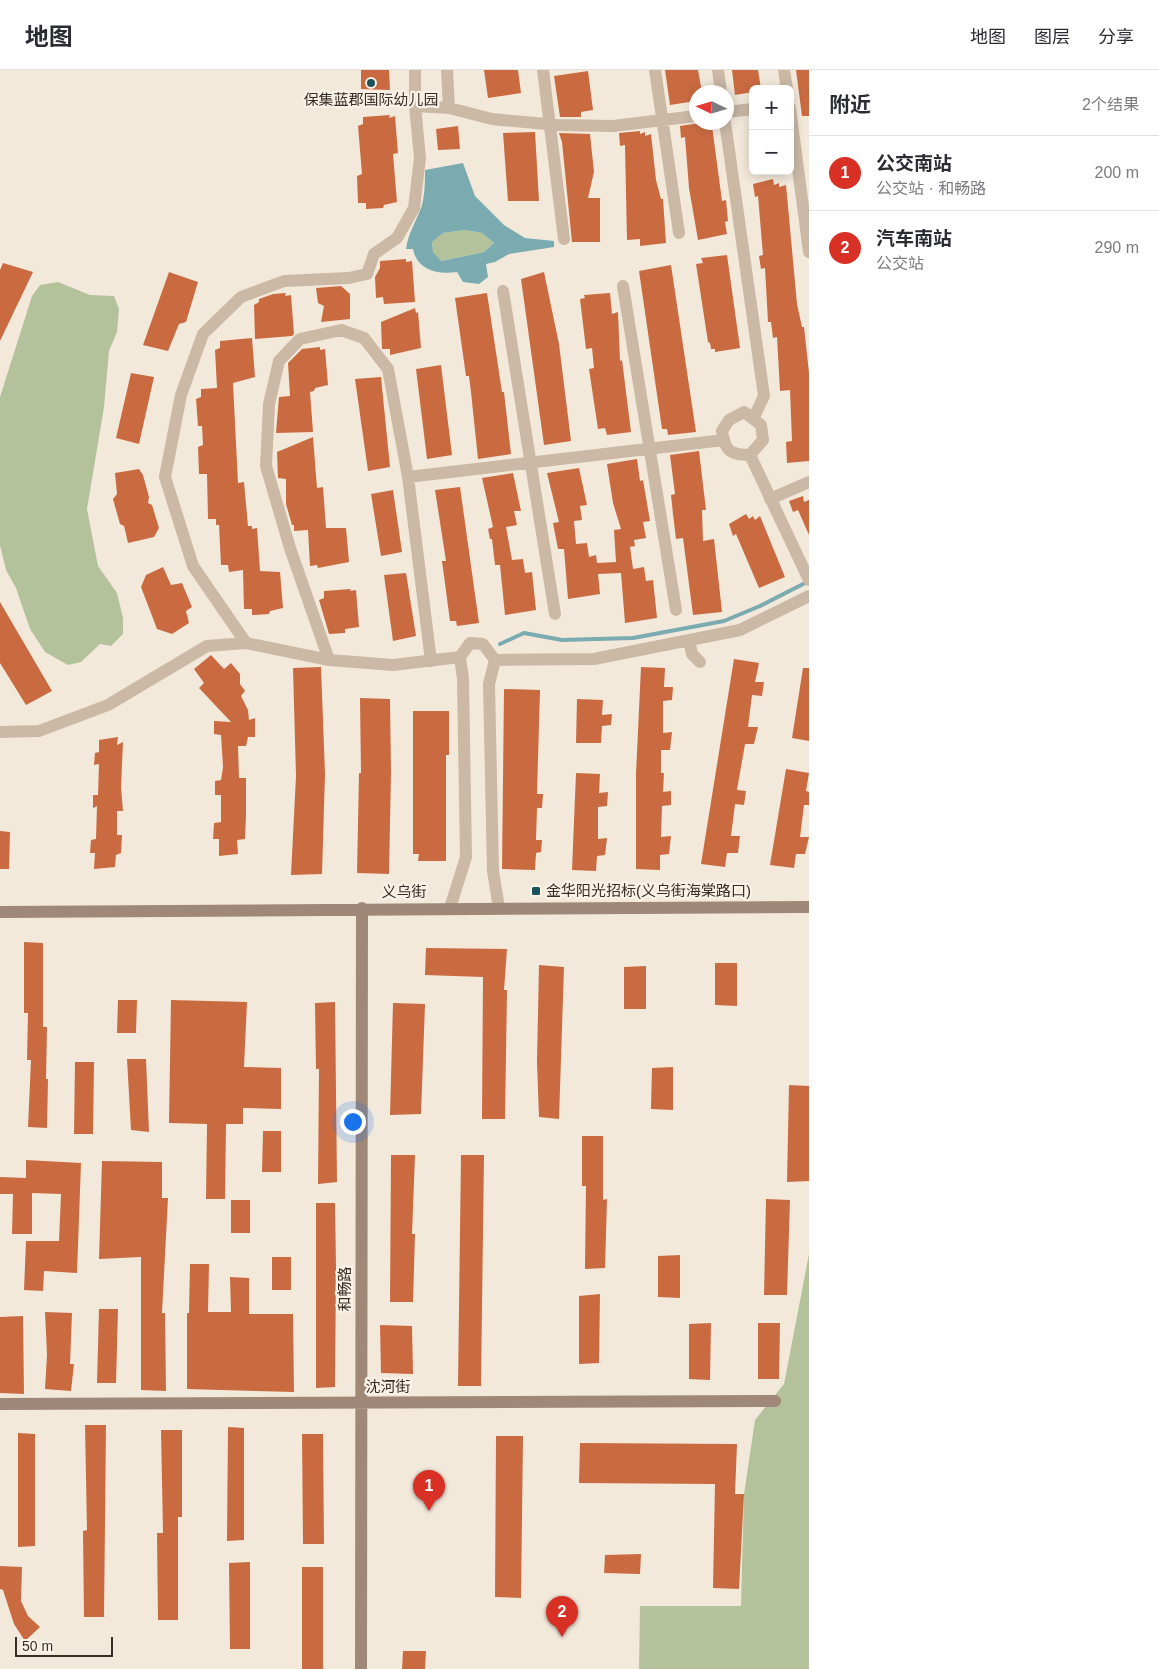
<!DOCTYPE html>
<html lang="zh">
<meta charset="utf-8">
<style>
:root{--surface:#fff;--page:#f7f7f7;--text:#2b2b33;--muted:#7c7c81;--line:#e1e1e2;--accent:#d93025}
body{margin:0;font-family:Helvetica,"Noto Sans SC",sans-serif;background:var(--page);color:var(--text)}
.controls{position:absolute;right:15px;top:15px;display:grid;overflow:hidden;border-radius:8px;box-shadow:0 2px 12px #0003}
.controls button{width:45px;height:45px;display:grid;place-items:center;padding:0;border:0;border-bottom:1px solid var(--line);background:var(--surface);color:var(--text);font:25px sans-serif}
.compass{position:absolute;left:689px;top:15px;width:45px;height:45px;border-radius:50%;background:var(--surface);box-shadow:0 2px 12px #0003;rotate:274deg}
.scale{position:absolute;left:15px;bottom:12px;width:98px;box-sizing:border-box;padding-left:5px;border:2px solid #372d27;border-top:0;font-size:14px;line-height:18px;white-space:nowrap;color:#372d27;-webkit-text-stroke:4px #faf2e7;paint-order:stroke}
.you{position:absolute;left:352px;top:1051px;width:18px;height:18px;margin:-12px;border:4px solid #fff;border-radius:50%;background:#1a73e8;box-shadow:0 0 0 8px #1a73e833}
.badge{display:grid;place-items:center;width:32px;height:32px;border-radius:50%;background:var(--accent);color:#fff;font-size:16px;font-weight:700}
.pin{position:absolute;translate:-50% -41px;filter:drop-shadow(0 1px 2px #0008)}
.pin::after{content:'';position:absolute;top:26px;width:18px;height:15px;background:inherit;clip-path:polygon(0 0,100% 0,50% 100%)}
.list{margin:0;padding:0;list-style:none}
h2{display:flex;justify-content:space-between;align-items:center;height:65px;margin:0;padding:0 20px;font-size:21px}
h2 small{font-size:16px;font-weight:400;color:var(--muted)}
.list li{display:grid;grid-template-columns:32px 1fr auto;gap:15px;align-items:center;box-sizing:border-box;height:75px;padding:0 20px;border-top:1px solid var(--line)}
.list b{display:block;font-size:19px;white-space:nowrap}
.list p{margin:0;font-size:16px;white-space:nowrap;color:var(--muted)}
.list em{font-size:16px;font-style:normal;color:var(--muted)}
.map{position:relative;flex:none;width:809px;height:1599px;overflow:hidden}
header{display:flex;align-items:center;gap:30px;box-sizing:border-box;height:70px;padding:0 25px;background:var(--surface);border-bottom:1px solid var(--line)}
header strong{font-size:24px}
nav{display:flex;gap:28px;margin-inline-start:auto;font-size:18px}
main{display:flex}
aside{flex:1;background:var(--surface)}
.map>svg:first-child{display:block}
.green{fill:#b3c29a}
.water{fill:#79abb1;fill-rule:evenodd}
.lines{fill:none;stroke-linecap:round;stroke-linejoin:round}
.stream{stroke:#79abb1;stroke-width:4}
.building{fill:#ca6a41}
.street{stroke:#cbb9a6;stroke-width:12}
.secondary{stroke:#9f8877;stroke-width:12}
.poi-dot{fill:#1b535a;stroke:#faf2e7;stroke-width:2}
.labels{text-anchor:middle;stroke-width:4.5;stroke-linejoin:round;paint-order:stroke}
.poi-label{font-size:15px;fill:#372d27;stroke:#faf2e7}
.street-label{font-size:15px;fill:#372d27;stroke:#faf2e7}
</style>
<header>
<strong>地图</strong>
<nav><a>地图</a><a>图层</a><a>分享</a></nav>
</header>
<main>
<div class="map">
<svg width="809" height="1599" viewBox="0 0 809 1599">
<rect width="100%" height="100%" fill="#f3e9db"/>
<path class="green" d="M 465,160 L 482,163 L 494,173 L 484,182 L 440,191 L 433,182 L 432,172 L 443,163 Z
M 58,212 L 90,225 L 114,226 L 119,239 L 117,262 L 109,281 L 104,337 L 87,439 L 98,496 L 117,523 L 123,548 L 123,564 L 111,576 L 100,574 L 81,592 L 68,595 L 45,582 L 30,559 L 16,518 L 6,500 L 0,475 L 0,327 L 32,226 L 40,215 Z
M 809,1184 L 809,1599 L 639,1599 L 640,1536 L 741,1536 L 744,1424 L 755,1350 L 784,1314 Z"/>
<path class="water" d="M 463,93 L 475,126 L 504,155 L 525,168 L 554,171 L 554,177 L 509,184 L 495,192 L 486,194 L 488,207 L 479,214 L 463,212 L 457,202 C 438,205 417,200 413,179 L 406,179 C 408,163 417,150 422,135 C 425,123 425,111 425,100 ZM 465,160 L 482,163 L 494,173 L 484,182 L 441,191 L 433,182 L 432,172 L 443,163 Z"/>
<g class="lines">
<path class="stream" d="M 500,574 L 524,563 L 562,570 L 633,568 L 724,551 L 760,536 L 807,512"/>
</g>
<path class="building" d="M 361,0 L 389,0 L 390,20 L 361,19 Z
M 484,0 L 518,0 L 521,23 L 488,28 Z
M 665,0 L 698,0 L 702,22 L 696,22 L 696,31 L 670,35 Z
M 732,0 L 758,0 L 761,19 L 753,19 L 753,22 L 735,25 Z
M 796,0 L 809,0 L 809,46 L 802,46 Z
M 588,1 L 593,40 L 581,42 L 581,47 L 560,47 L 554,6 Z
M 390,45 L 389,48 L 395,46 L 398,83 L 393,84 L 397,132 L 384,135 L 383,138 L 366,139 L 366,133 L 358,133 L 357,106 L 362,104 L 358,56 L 363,54 L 363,47 Z
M 700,53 L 701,56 L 705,54 L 706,58 L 712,56 L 722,131 L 726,130 L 728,151 L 725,152 L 727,164 L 698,170 L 689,118 L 685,67 L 681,68 L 680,56 Z
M 458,56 L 460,79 L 438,80 L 436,59 Z
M 640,61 L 640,64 L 645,62 L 645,66 L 651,64 L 656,110 L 661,129 L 663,129 L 666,173 L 640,176 L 640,169 L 627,170 L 625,75 L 620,76 L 619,63 Z
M 535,62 L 539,131 L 508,131 L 503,63 Z
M 559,63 L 590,64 L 594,102 L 588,128 L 600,128 L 600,172 L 572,172 L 562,72 Z
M 773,109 L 774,115 L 779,113 L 779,117 L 786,115 L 797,234 L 802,257 L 804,257 L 809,303 L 809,391 L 787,393 L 786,372 L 792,371 L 790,320 L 780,321 L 777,267 L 773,268 L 771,252 L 768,252 L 765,198 L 761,199 L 759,186 L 763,185 L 758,126 L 755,127 L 753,114 Z
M 727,185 L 740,278 L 715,282 L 715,279 L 711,279 L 710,273 L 708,272 L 696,194 L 703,193 L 701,188 Z
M 406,189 L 406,192 L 412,191 L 415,232 L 384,234 L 383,227 L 376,228 L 375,207 L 380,198 L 380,191 Z
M 3,193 L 33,202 L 0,271 L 0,200 Z
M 671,195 L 696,362 L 668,365 L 667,359 L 662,359 L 639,201 Z
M 169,202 L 198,212 L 186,252 L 179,254 L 168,281 L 143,275 Z
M 544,202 L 559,274 L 571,371 L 544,375 L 521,209 Z
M 341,216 L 350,224 L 350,249 L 321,252 L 324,236 L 318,233 L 316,218 Z
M 286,223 L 285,226 L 291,225 L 294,264 L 292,266 L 255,269 L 254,235 L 259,232 L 259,229 L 273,224 Z
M 487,223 L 502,322 L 504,322 L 511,384 L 478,389 L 471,322 L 469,306 L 466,306 L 455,228 Z
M 610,223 L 612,244 L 618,242 L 620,291 L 622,290 L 631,362 L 607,365 L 605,358 L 598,359 L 589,299 L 594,298 L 592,278 L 586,279 L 580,229 L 585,228 L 584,225 Z
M 415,238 L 416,243 L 418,242 L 421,278 L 390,285 L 390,279 L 382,279 L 381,252 Z
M 252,268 L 255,307 L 233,313 L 238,413 L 244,412 L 248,456 L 252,456 L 252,459 L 257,458 L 260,501 L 280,502 L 283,538 L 270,541 L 269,544 L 252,545 L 252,539 L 244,539 L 243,500 L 229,502 L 228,495 L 221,495 L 219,455 L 216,455 L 216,449 L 208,449 L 207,404 L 199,404 L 198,377 L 203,375 L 202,356 L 198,356 L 196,329 L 201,327 L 201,319 L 217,318 L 215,280 L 220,278 L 220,271 Z
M 320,277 L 320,280 L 325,279 L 328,315 L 315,318 L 314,321 L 310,322 L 313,362 L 276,363 L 279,327 L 290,326 L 288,293 L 302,279 Z
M 441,295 L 452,385 L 427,389 L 416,299 Z
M 131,303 L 154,307 L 139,374 L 116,368 Z
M 381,307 L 390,397 L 368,401 L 355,309 Z
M 313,367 L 317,418 L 323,417 L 326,458 L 346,458 L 349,492 L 318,498 L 317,495 L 310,496 L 308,460 L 294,461 L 294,455 L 292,455 L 286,434 L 286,409 L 278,408 L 277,382 Z
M 699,381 L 706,440 L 702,440 L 703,471 L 714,469 L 722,542 L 693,545 L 683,468 L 676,469 L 673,444 L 671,425 L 675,424 L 670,385 Z
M 637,389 L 640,411 L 643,410 L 650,451 L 643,452 L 646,468 L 634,470 L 635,476 L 630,477 L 633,499 L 644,497 L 646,511 L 653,510 L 657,548 L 625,553 L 621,503 L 598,504 L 600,524 L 568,529 L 564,479 L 558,479 L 553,453 L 559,452 L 547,403 L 579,398 L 587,435 L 580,436 L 582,450 L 574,451 L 576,474 L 587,473 L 589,487 L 596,485 L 597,493 L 616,492 L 614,460 L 621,459 L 613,433 L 607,394 Z
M 139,399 L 143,405 L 149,427 L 148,433 L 152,435 L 159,458 L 154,467 L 128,473 L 124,456 L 120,454 L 113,429 L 117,424 L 115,403 Z
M 513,403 L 521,441 L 514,441 L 517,455 L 506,457 L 512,490 L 523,489 L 525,503 L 532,502 L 536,540 L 505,545 L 500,495 L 495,495 L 492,469 L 490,469 L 488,459 L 493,457 L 482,408 Z
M 460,417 L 479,553 L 457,556 L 456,551 L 450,551 L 442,491 L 446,491 L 435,420 Z
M 393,420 L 402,482 L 381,486 L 371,424 Z
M 803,426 L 804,432 L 809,430 L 809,465 L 798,440 L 793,442 L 789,431 Z
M 746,444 L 749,449 L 753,446 L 755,450 L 760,446 L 785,507 L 759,518 L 736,464 L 733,466 L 729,454 Z
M 163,497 L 171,515 L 182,513 L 192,537 L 186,541 L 189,553 L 172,564 L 157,559 L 141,517 L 146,505 Z
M 406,503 L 416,566 L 393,571 L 384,505 Z
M 351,519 L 350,521 L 356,520 L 359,557 L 345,559 L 345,563 L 329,564 L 319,530 L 324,528 L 324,521 Z
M 0,532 L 52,621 L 26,635 L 0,593 Z
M 211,585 L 224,599 L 231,593 L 240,604 L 240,614 L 245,621 L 241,626 L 248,640 L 249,650 L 255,648 L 255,667 L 248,667 L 246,676 L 238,676 L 239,708 L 246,708 L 246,745 L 245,769 L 237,770 L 238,784 L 219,786 L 219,769 L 213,769 L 214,753 L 221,752 L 221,725 L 215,725 L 215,711 L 221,710 L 223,697 L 221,665 L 214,664 L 214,651 L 231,652 L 199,618 L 204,613 L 194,599 Z
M 734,589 L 759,593 L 755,612 L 764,612 L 762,626 L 752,625 L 748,657 L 758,657 L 754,674 L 745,674 L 737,720 L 746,721 L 744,735 L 735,734 L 731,766 L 740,766 L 738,783 L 727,783 L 725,797 L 701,794 Z
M 321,597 L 325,704 L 322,804 L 291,805 L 296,706 L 293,598 Z
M 641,597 L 665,598 L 664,617 L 673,617 L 672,630 L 663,631 L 663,663 L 672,662 L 670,680 L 661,680 L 661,703 L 664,703 L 663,722 L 671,721 L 671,735 L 662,736 L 661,767 L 671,766 L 669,784 L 660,785 L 660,800 L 636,799 L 636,704 Z
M 803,598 L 809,598 L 809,671 L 792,668 Z
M 504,619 L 540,620 L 537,724 L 543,724 L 542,738 L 537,738 L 536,770 L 542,770 L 541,782 L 536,783 L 535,800 L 502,799 Z
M 360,628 L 390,629 L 391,702 L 389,804 L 357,803 L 359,703 L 361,703 Z
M 577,629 L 603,630 L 602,645 L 612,644 L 611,655 L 602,656 L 601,673 L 576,673 Z
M 413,641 L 449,641 L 449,685 L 446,685 L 446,791 L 418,791 L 419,784 L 413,784 Z
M 118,667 L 117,675 L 123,672 L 121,717 L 123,741 L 117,741 L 117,765 L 122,765 L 121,783 L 116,785 L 115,797 L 94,799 L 95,783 L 90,783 L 91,770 L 96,769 L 97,736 L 93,738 L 93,725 L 98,725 L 99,694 L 94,695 L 95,683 L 99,682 L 99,670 Z
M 786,699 L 809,703 L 806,721 L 809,722 L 809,735 L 804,735 L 800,767 L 809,767 L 805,784 L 796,784 L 794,798 L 770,795 Z
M 576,703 L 600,704 L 599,723 L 608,722 L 607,736 L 598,737 L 598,769 L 607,768 L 605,785 L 597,786 L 596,801 L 572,800 Z
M 0,761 L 10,762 L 9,799 L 0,799 Z
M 24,872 L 43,873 L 43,957 L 47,957 L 46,1009 L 48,1009 L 47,1058 L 28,1057 L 31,990 L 27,990 L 28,943 L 24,943 Z
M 426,878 L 507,879 L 504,920 L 507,920 L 505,1049 L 482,1049 L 483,907 L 425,905 Z
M 715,893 L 737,893 L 737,936 L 715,935 Z
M 539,895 L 564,897 L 559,1049 L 539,1047 L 537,992 Z
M 646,896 L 646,939 L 624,939 L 624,897 Z
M 118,930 L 137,930 L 136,963 L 117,963 Z
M 171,930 L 247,932 L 244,997 L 281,998 L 281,1039 L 243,1038 L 243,1054 L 226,1054 L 225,1129 L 206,1129 L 207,1054 L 169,1053 Z
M 335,932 L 337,1112 L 318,1114 L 319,999 L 316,999 L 315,933 Z
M 393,933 L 425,934 L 421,1044 L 390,1045 Z
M 127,989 L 146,989 L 149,1062 L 131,1060 Z
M 75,992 L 94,992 L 93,1064 L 74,1064 Z
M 673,997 L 673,1040 L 651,1039 L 652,998 Z
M 789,1015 L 809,1016 L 809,1111 L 787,1112 Z
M 263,1061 L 281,1061 L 281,1102 L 262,1102 Z
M 582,1066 L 603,1066 L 603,1130 L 607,1129 L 605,1198 L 585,1199 L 586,1116 L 582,1116 Z
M 391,1085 L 415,1085 L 412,1164 L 415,1164 L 413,1232 L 390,1232 Z
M 461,1085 L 484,1085 L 481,1316 L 458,1316 Z
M 26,1090 L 81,1093 L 77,1203 L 44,1201 L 43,1221 L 24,1220 L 26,1171 L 59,1171 L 61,1124 L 32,1123 L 32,1164 L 12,1164 L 13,1124 L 0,1124 L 0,1107 L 26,1108 Z
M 102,1091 L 162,1092 L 162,1128 L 168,1128 L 162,1243 L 165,1243 L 166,1321 L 141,1320 L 141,1187 L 99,1189 Z
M 766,1129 L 790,1130 L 787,1225 L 764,1225 Z
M 231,1130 L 250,1130 L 250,1163 L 231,1163 Z
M 316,1133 L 335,1133 L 336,1197 L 335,1317 L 316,1318 Z
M 680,1185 L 680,1228 L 658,1227 L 658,1186 Z
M 272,1187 L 291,1187 L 291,1220 L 272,1220 Z
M 190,1194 L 209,1194 L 208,1242 L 231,1242 L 230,1207 L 249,1208 L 249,1244 L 293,1244 L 294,1322 L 187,1319 L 187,1243 L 189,1243 Z
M 600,1224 L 599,1293 L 579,1294 L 579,1226 Z
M 99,1239 L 118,1239 L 116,1313 L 97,1313 Z
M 45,1242 L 72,1243 L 70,1294 L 74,1294 L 71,1321 L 45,1319 L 47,1285 Z
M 23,1246 L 24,1324 L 0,1323 L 0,1247 Z
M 711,1253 L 710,1310 L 689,1309 L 689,1254 Z
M 758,1253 L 780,1253 L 779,1309 L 758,1309 Z
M 380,1255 L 412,1256 L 413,1304 L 381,1303 Z
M 85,1355 L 106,1355 L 104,1547 L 84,1547 L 83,1461 L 87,1460 Z
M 228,1357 L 244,1358 L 244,1470 L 227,1471 Z
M 161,1360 L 182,1360 L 182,1447 L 178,1447 L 178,1550 L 158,1550 L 157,1463 L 163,1463 Z
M 18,1363 L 35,1364 L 35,1476 L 18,1477 Z
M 302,1364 L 323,1364 L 324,1474 L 303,1474 Z
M 496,1366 L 523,1366 L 521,1528 L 495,1527 Z
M 580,1373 L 737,1374 L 735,1424 L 744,1424 L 739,1519 L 713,1518 L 715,1414 L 579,1413 Z
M 641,1484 L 640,1504 L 604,1503 L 605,1485 Z
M 250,1492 L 250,1579 L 230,1579 L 229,1493 Z
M 0,1496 L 22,1497 L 21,1531 L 28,1546 L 40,1557 L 25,1571 L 14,1554 L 3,1520 L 0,1519 Z
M 302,1497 L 323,1497 L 323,1599 L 302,1599 Z
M 403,1581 L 426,1581 L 425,1599 L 402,1599 Z"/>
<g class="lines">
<path class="street" d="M 415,0 L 415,36
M 447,0 L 449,38
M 543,0 L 564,169
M 655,0 L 679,163
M 718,0 L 721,22
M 784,0 L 787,19
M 790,38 L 809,182
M 726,42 L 753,39
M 725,52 L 764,326 L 753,349
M 623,216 L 676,540
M 503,221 L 555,544
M 744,342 L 761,355 L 763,370 L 750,385 C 729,384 726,382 722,361 L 729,350 Z
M 750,385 L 809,510
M 408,407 L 724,370
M 770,429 L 809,412
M 689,570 L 692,584 L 700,592
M 460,587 L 393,595 L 329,590 L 246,573 L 193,496 L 165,407 L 181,325 L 203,264 L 241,227 L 284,211 L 349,208 L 367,204 L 374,184 L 397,168 L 414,138 L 420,88 L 415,36 L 449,38 L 492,49 L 557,55 L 613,56 L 696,46
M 329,590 L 290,478 L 266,396 L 269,334 L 279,291 L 300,269 L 341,260 L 364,268 L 388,299 L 408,407 L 431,591
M 495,590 L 594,589 L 740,560 L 809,526
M 0,662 L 39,661 L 108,635 L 207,576 L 246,573
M 450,838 L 466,787 L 463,609 L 460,587 L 470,573 L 483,574 L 495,590 L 489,614 L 493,801 L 499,838"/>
<path class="secondary" d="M 0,842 L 809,837
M 0,1334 L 775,1331
M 361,1599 L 362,838"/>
</g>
<g class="poi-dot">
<circle cx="371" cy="13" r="5"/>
<rect x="531" y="816" width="10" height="10" rx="2.5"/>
</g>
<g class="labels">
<g class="poi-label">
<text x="371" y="35">保集蓝郡国际幼儿园</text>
<text x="546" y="826" text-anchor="start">金华阳光招标(义乌街海棠路口)</text>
</g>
<g class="street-label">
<text x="404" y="827">义乌街</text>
<text transform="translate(345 1219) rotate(-90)" y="5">和畅路</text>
<text x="388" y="1322">沈河街</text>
</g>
</g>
</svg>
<div class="controls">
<button>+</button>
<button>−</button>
</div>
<svg class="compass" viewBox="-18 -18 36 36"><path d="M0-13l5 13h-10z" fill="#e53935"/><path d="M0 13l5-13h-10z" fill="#7c7c81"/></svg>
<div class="scale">50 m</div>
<div class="you"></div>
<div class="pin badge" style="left:429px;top:1441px">1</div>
<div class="pin badge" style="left:562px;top:1567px">2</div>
</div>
<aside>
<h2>附近<small>2个结果</small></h2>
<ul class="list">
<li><span class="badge">1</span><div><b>公交南站</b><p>公交站 · 和畅路</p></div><em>200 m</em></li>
<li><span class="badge">2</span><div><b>汽车南站</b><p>公交站</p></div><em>290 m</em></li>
</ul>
</aside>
</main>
